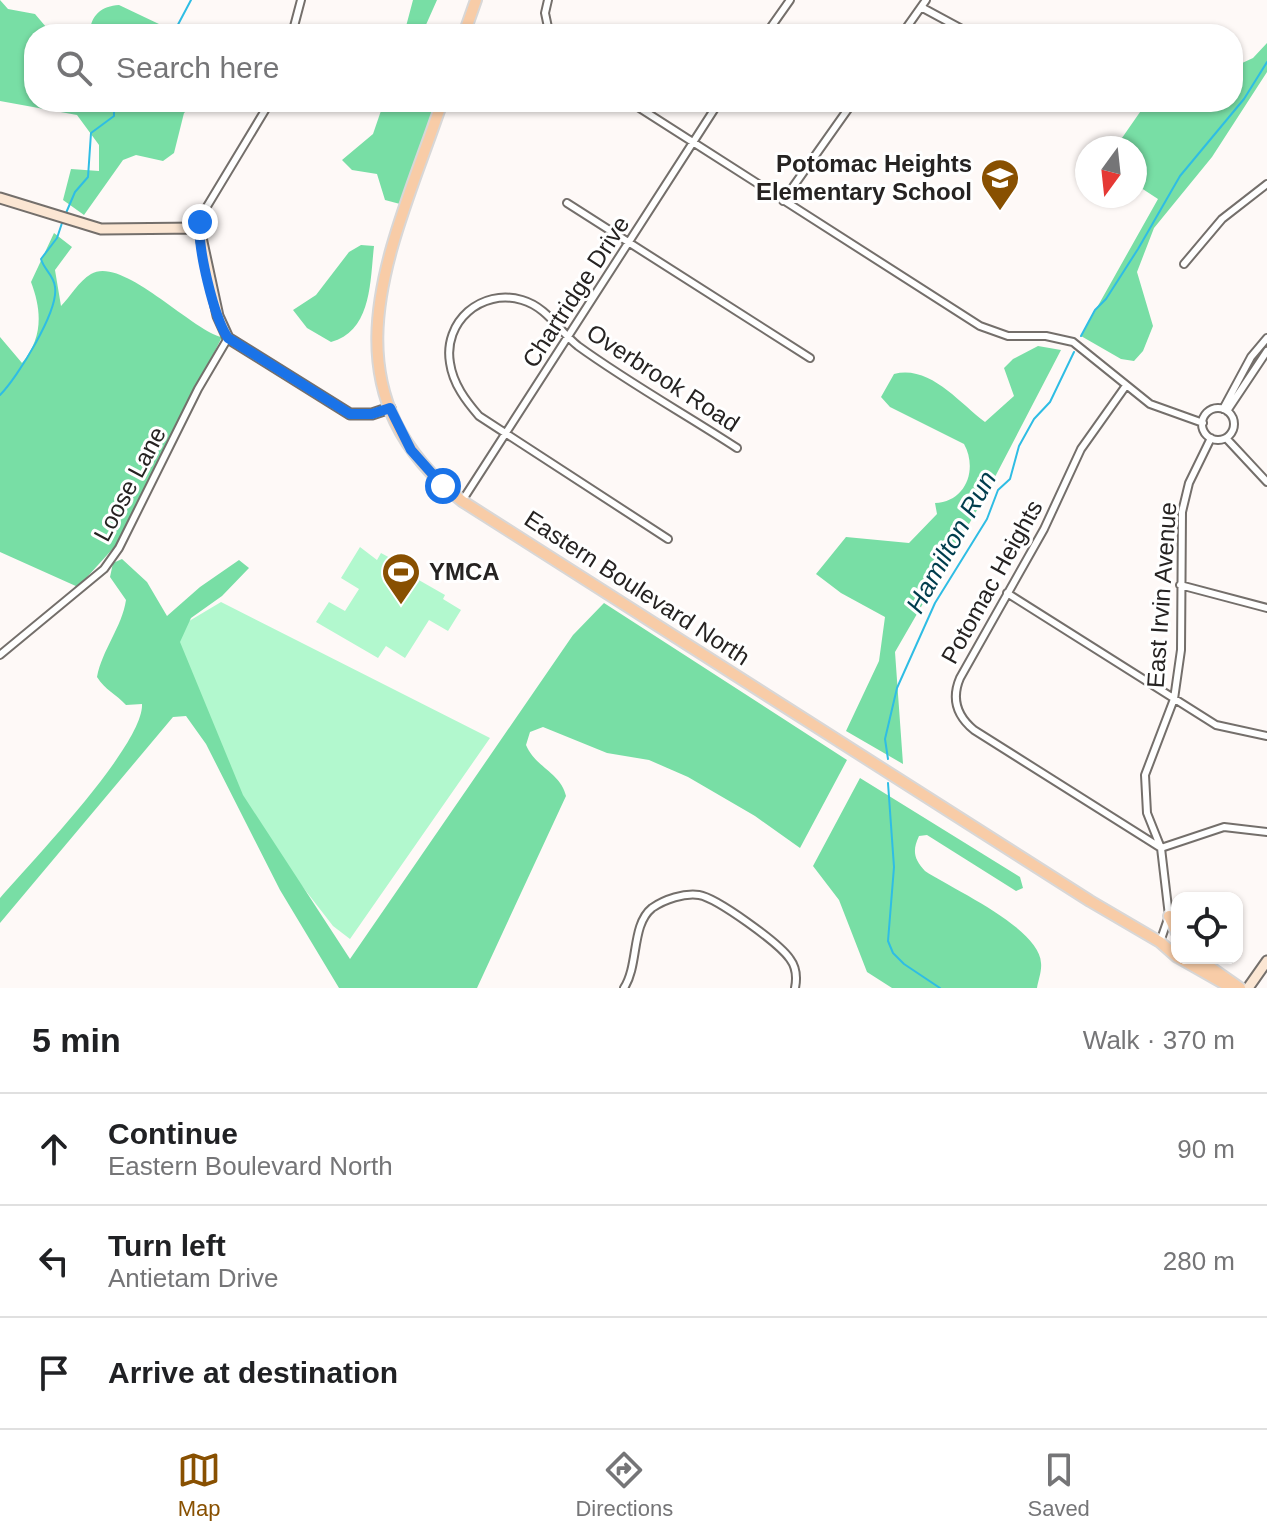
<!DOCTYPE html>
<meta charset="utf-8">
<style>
:root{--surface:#fff;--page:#f2f2f2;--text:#202124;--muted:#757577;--line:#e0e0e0;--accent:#885001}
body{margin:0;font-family:Arial,sans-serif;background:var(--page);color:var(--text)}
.controls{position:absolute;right:24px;bottom:24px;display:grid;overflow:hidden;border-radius:16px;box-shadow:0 2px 6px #0004}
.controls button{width:72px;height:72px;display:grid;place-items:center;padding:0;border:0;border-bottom:2px solid var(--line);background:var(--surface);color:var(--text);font:40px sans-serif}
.compass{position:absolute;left:1075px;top:136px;width:72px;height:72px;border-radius:50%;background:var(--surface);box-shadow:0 2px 6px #0004;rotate:195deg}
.stop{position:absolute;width:24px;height:24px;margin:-18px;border:6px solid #1a73e8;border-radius:50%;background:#fff}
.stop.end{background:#1a73e8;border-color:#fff;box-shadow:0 2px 8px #0008}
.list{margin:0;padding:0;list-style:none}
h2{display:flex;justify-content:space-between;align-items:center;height:104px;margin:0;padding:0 32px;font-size:34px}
h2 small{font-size:26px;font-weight:400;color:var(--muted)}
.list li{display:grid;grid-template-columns:52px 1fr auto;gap:24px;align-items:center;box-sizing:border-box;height:112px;padding:0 32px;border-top:2px solid var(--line)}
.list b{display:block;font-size:30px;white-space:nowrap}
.list p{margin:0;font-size:26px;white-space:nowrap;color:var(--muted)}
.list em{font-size:26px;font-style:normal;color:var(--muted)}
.icon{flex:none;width:44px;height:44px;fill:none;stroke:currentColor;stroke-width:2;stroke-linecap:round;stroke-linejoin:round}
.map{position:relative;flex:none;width:1267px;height:988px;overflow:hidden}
.search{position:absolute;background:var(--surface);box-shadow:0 2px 6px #0004;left:24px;right:24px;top:24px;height:88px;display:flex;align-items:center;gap:20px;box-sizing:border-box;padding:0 28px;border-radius:32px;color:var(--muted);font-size:30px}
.sheet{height:440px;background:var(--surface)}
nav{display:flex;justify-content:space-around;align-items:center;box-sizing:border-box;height:112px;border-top:2px solid var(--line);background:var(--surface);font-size:22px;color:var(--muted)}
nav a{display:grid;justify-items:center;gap:4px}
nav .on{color:var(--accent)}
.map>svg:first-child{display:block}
.green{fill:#b2f8ce}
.forest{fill:#78dea5}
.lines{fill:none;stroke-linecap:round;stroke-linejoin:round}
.stream{stroke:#2fbde4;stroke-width:2}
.street-casing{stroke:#746f6b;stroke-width:10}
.secondary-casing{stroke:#746f6b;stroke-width:13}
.primary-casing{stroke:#d8d7d7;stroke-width:14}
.street{stroke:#fff;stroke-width:6}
.secondary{stroke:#fbe6d3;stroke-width:9}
.primary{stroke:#f8cca7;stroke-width:10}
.route{stroke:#1a73e8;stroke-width:10}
.labels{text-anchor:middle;stroke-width:6;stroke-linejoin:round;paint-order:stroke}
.poi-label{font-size:24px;font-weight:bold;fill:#262322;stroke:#fff;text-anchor:end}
.street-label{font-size:24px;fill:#262322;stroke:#fff}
.water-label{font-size:26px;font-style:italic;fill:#003d4d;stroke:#fff}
</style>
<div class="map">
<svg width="1267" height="988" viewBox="0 0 1267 988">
<rect width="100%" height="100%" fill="#fef9f7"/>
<path class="green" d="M 360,547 L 377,560 L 381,553 L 405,566 L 403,571 L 445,595 L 443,599 L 461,610 L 448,631 L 429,620 L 405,658 L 386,646 L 378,658 L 316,622 L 329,602 L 345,611 L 359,589 L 341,578 Z
M 221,602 L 490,738 L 350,939 L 333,926 L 251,820 L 154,642 Z"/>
<path class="forest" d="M 0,0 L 8,9 L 35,14 L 52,34 L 34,34 L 34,102 L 197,102 L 184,113 L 174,153 L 163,161 L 136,155 L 123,160 L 84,215 L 63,200 L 71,169 L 99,171 L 99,145 L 77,115 L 0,101 Z
M 413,0 L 437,0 L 425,27 L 432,34 L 404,34 Z
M 119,5 L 180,34 L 90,34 C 90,15 102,6 119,5 Z
M 1267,43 L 1267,72 L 1212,157 L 1154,228 L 1137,272 L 1153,326 L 1143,351 L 1134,361 L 1121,359 L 1081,336 L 1158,199 L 1135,184 L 1135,148 L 1115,148 L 1147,102 L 1233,102 L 1233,60 L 1240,64 L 1253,58 Z
M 384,102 L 437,102 L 400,204 L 385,200 L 377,174 L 352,170 L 342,160 L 373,134 Z
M 54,233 L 72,247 L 55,270 L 61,306 C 70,297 79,281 91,274 C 122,255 192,331 222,337 L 118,543 L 78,587 L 0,552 L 0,337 L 22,363 C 43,338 42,311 31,282 Z
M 361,245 L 374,246 C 370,281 372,331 331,342 L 307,328 L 293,310 L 316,295 L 349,252 Z
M 1038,346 L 1061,350 L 984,498 L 895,652 L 903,764 L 846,731 L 879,661 L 885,617 L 841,593 L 816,574 L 846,537 L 909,543 L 937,514 L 935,503 C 966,502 978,469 964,444 L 890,407 L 881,397 L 894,374 C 930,365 958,402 985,422 L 1014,396 L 1004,368 L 1013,359 Z
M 122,559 L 147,582 L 167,616 L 200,587 L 239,560 L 249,568 L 222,596 L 191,618 L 180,642 L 243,795 L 350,959 L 573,635 L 604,603 L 847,760 L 800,848 L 755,816 L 688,777 L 649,760 L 607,753 L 543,727 L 530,732 L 526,745 C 535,767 561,773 566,796 L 477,988 L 339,988 L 280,890 L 206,744 L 186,716 L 173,717 L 0,923 L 0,898 C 31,862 144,745 142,704 L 126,705 C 116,694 105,690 97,677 C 102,650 122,627 126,600 L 110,577 L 113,563 Z
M 860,778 L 1020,877 L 1023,888 L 1016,891 L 927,835 L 919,836 C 912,851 914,859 925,871 C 952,889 1040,928 1041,963 C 1042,971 1038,981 1037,988 L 892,988 L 867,972 L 839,900 L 813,866 Z"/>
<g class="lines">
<path class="stream" d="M 173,34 L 191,0
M 66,213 L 75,192 L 88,177 L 91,133 L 114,116 L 114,102
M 1081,336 L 1095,310 L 1106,299 L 1138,249 L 1180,176 L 1244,99 L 1267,62
M 0,395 C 17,378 59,311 55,287 C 54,275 44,270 41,259 L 57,238 L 62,223
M 888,759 L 885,739 L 897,688 L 935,603 L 987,519 L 998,490 L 1010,479 L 1019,446 L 1034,419 L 1050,402 L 1074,352
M 888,783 L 894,867 L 888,941 L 893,953 L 904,964 L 940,988"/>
<g class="street-casing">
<path id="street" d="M 548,0 L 545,13 L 549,32
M 921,7 L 971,34
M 292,34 L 301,0
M 766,34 L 790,0
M 902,34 L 926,0
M 638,107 L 980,326 L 1008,336 L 1046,336 L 1073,342 L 1150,404 L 1203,423
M 783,201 L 853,102
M 567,203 L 810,358
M 199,228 L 203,213 L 270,102
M 1184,264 L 1222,219 L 1267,184
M 1125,387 L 1081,449 L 1044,529 L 960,678 C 951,699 957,716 974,730 L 1161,848
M1202 424a16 16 0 1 1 32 0a16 16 0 1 1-32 0Z
M 1223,409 L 1251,357 L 1267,338
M 1227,411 L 1267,351
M 1226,438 L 1267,482
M 462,501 L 719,102
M 668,539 L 479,416 C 466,401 453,384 450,363 C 443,322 481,288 522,300 C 547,307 559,331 578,346 C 629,383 685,414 737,448
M 1180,585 L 1267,608
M 1007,593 L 1216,725 L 1267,736
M 0,655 L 104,569 L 119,548 L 198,389 L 228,338
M 1161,848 L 1224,827 L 1267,832
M 1160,942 L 1169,916 L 1161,848 L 1147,813 L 1145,775 L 1174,699 L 1181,650 L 1182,512 L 1189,483 L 1211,438
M 624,988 C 639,965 631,925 652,908 C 665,899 684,893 699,895 C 717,898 779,943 790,959 C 796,967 797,978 795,988"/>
</g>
<g class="secondary-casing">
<path id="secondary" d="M 0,198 L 101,229 L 199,228 L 218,316 L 228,338 L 350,414 L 372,414 L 390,408
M 1248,988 L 1267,961"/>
</g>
<g class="primary-casing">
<path id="primary" d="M 464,34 L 476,0
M 442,102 C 394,244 315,386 462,501 L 1090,901 L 1160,942 L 1177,957
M 1169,916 L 1177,933
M 1179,958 L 1232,988
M 1197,958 L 1240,988"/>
</g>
<use href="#street" class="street"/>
<use href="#secondary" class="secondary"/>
<use href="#primary" class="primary"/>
</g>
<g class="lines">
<path class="route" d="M 200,222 C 197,247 214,318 228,338 L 350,414 L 372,414 L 390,408 L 411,450 L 443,486"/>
</g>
<defs>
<g id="school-pin" transform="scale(2)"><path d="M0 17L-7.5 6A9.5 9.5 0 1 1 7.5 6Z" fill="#885001" stroke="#fff"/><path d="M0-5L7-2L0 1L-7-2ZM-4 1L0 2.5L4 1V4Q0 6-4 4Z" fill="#fff"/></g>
<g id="stadium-pin" transform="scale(2)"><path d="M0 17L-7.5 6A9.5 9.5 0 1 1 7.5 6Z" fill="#885001" stroke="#fff"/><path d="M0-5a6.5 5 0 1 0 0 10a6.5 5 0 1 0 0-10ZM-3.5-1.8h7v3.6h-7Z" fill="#fff"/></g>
</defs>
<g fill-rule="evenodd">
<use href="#school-pin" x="1000" y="178"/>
<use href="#stadium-pin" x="401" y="572"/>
</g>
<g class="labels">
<g class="poi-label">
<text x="972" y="172">Potomac Heights<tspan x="972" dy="28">Elementary School</tspan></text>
<text x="429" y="580" text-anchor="start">YMCA</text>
</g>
<g class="street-label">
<text transform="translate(576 292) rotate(-57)" y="8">Chartridge Drive</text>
<text transform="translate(663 378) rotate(33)" y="8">Overbrook Road</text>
<text transform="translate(130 484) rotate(-62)" y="8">Loose Lane</text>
<text transform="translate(992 582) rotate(-61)" y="8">Potomac Heights</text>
<text transform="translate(637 588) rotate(33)" y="8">Eastern Boulevard North</text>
<text transform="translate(1162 595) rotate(-86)" y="8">East Irvin Avenue</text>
</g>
<g class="water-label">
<text transform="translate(951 542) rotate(-61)" y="9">Hamilton Run</text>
</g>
</g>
</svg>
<div class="controls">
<button><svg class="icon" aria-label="locate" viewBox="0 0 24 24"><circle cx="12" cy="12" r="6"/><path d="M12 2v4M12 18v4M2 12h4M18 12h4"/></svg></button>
</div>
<svg class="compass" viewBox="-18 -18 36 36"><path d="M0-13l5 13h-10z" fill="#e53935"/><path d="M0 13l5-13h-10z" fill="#757577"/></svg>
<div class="stop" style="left:443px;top:486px"></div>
<div class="stop end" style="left:200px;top:222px"></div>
<div class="search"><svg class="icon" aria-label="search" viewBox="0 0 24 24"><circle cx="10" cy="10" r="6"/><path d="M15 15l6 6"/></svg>Search here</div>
</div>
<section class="sheet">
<h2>5 min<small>Walk · 370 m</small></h2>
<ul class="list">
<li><svg class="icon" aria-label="ahead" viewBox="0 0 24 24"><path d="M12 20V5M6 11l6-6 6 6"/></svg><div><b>Continue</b><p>Eastern Boulevard North</p></div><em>90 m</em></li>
<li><svg class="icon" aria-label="left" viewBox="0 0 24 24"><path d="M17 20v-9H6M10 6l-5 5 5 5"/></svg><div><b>Turn left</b><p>Antietam Drive</p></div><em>280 m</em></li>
<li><svg class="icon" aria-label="arrive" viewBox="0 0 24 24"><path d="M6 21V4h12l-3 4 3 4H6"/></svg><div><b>Arrive at destination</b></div></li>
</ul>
</section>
<nav>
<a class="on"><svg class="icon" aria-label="map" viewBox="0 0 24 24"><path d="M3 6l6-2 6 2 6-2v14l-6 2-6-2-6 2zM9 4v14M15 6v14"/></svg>Map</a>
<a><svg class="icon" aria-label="directions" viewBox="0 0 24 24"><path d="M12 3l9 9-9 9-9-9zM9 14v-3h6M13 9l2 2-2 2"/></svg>Directions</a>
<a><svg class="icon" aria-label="saved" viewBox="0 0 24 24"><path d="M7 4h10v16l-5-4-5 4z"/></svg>Saved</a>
</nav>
